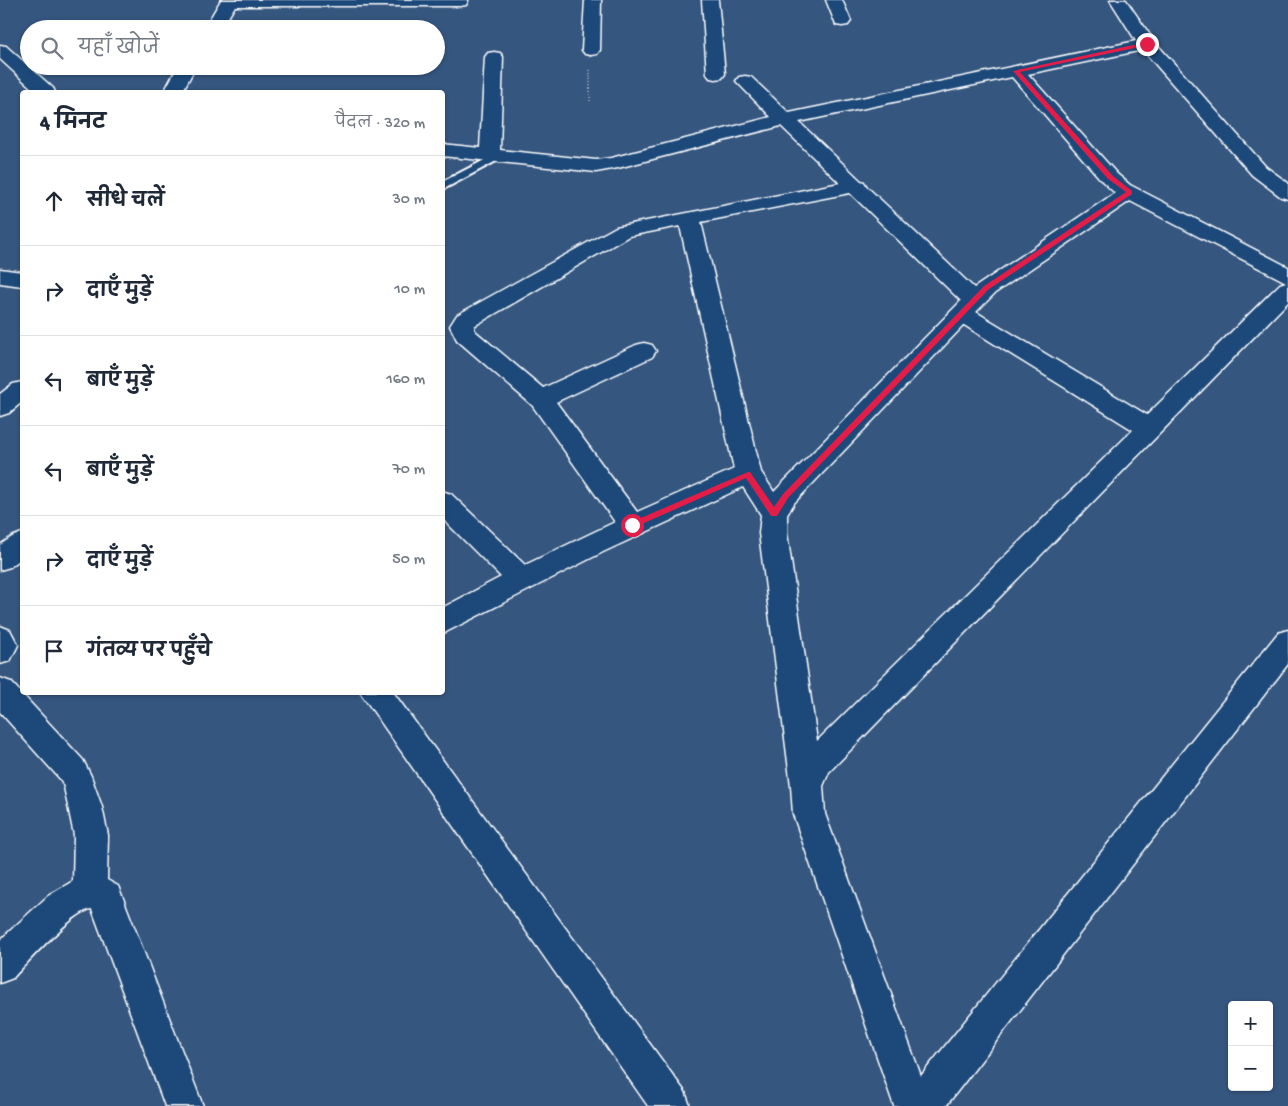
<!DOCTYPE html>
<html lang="hi">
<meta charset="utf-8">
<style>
:root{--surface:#fff;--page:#f6f6f7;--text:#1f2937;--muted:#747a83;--line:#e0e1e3}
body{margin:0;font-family:"Gochi Hand","Playpen Sans Deva",sans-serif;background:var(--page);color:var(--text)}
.controls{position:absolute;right:15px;bottom:15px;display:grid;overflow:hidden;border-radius:5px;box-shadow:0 1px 4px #0004}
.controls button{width:45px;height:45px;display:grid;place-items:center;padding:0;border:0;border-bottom:1px solid var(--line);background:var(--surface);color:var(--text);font:25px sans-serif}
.stop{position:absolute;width:15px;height:15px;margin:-11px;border:4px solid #e11d48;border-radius:50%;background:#fff}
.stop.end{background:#e11d48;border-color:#fff;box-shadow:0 1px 5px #0008}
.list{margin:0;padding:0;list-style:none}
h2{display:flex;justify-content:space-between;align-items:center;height:65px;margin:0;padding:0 20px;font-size:21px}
h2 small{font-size:16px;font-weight:400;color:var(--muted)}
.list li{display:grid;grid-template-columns:32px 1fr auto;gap:15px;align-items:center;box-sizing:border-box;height:90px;padding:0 20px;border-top:1px solid var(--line)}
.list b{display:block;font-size:19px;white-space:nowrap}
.list em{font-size:16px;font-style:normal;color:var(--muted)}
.icon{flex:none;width:28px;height:28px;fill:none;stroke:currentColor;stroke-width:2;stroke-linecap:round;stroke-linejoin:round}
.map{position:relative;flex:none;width:1288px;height:1106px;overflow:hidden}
.search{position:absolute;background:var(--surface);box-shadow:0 1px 4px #0004;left:20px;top:20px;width:425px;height:55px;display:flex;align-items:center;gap:12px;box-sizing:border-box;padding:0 18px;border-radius:28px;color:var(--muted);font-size:19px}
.panel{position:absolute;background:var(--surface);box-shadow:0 1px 4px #0004;left:20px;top:90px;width:425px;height:605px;border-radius:5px}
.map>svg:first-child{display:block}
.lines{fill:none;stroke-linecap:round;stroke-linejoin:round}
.service-casing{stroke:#fff;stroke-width:4}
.minor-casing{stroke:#fff;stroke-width:3}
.secondary-casing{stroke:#fff;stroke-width:3}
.path{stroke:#fff;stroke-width:2;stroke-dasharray:0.5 2.5;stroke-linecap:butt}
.service{fill:#1f4a7a;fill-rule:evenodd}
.minor{fill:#1f4a7a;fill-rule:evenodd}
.secondary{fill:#1f4a7a;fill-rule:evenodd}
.route{fill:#e11d48}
</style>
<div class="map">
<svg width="1288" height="1106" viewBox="0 0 1288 1106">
<rect width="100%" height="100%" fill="#35567f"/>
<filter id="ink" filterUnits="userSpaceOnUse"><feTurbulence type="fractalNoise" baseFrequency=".02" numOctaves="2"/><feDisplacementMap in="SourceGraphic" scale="10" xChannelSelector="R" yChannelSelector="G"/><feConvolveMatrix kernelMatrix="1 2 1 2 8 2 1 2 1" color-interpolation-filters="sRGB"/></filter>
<g filter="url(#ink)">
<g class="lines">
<g class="service-casing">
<path id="service" d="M 498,153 L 502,154 L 504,156 L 502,158 L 442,190 L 442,182 Z"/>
</g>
<g class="minor-casing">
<path id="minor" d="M 221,0 L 468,0 L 468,1 L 466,5 L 460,6 L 235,6 L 221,29 L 204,29 Z
M 585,0 L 601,0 L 600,50 L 597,54 L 591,55 L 585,54 L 582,50 Z
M 702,0 L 718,0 L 725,74 L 722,78 L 716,79 L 710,78 L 707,74 Z
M 826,0 L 842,0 L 851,21 L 848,25 L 842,26 L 836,25 Z
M 1110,0 L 1126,0 L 1154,41 L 1266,167 L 1288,183 L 1288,199 L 1281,197 L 1252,175 L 1143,50 L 1028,74 L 1117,174 L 1130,185 L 1288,267 L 1288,302 L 829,772 L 823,786 L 825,814 L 932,1106 L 894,1106 L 793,814 L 791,786 L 759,533 L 761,515 L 743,487 L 603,552 L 442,634 L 442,608 L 501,577 L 442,518 L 442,491 L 451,494 L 525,565 L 615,522 L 532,405 L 457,340 L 450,326 L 457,315 L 616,227 L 840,183 L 781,126 L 618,168 L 596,172 L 442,156 L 442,144 L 480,148 L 485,57 L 488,53 L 494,52 L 500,53 L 503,57 L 500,150 L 596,160 L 611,158 L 771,117 L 736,81 L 739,77 L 745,76 L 751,77 L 789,113 L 1136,41 ZM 1012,77 L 1103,182 L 1115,193 L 974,288 L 867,187 L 864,182 L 861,181 L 799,122 ZM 850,193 L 961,301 L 774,492 L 761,472 L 701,222 ZM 1130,201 L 1286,282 L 1280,284 L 1147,415 L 976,312 L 995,293 ZM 680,226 L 734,469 L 637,512 L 556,402 L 652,357 L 656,351 L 652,345 L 644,343 L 636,345 L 543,388 L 475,331 L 474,326 L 629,236 ZM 964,325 L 1133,430 L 817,741 L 787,533 L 787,515 L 794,503 Z
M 0,45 L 6,46 L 53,88 L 55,92 L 36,92 L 0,59 Z
M 178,66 L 196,66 L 182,92 L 164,92 Z
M 0,269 L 22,272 L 22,286 L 0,283 Z
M 22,382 L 22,402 L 9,413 L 0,416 L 0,394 L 13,384 Z
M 22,533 L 22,558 L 10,567 L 0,570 L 0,545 L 12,537 Z
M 0,626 L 10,630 L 18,645 L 10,661 L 0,664 Z
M 0,678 L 11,682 L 83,760 L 91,776 L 102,807 L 108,835 L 107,880 L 118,886 L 123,898 L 203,1106 L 165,1106 L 92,909 C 74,910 27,963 13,978 L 0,983 L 0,940 L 48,896 L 73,881 L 74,835 L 64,787 L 61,780 L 0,712 Z
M 360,692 L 393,692 L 685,1092 L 690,1106 L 648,1106 Z"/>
</g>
<g class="secondary-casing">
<path id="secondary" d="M 1288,630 L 1288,664 L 946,1106 L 903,1106 L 908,1092 L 1278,633 Z"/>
</g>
<path class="path" d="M 590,70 L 590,102"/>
<use href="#service" class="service"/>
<use href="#minor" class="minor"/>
<use href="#secondary" class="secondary"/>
</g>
</g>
<path class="route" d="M 1147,42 L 1149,45 L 1020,72 L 1113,176 L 1132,191 L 1132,194 L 989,289 L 788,498 L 777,516 L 771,516 L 746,478 L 635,527 L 629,527 L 629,523 L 748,472 L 750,472 L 774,507 L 783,494 L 984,286 L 1126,192 L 1108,179 L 1013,71 Z"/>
</svg>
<div class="controls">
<button>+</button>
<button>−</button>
</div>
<div class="stop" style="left:632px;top:525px"></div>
<div class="stop end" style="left:1147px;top:44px"></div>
<div class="search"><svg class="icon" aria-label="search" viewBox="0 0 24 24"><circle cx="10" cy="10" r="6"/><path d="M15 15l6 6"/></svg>यहाँ खोजें</div>
<section class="panel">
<h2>4 मिनट<small>पैदल · 320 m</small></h2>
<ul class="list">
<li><svg class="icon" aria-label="ahead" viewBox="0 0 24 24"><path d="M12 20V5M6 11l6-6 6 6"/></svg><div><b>सीधे चलें</b></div><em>30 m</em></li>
<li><svg class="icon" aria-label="right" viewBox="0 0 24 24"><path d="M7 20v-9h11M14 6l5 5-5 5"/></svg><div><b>दाएँ मुड़ें</b></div><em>10 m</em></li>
<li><svg class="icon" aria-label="left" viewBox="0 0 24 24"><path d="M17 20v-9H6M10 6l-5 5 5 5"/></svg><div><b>बाएँ मुड़ें</b></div><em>160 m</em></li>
<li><svg class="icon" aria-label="left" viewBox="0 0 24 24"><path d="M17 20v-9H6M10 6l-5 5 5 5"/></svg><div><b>बाएँ मुड़ें</b></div><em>70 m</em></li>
<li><svg class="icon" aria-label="right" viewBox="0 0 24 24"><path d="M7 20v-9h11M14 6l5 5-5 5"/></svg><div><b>दाएँ मुड़ें</b></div><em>50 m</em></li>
<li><svg class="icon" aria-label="arrive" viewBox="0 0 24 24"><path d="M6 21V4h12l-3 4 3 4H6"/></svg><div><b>गंतव्य पर पहुँचे</b></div></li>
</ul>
</section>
</div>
